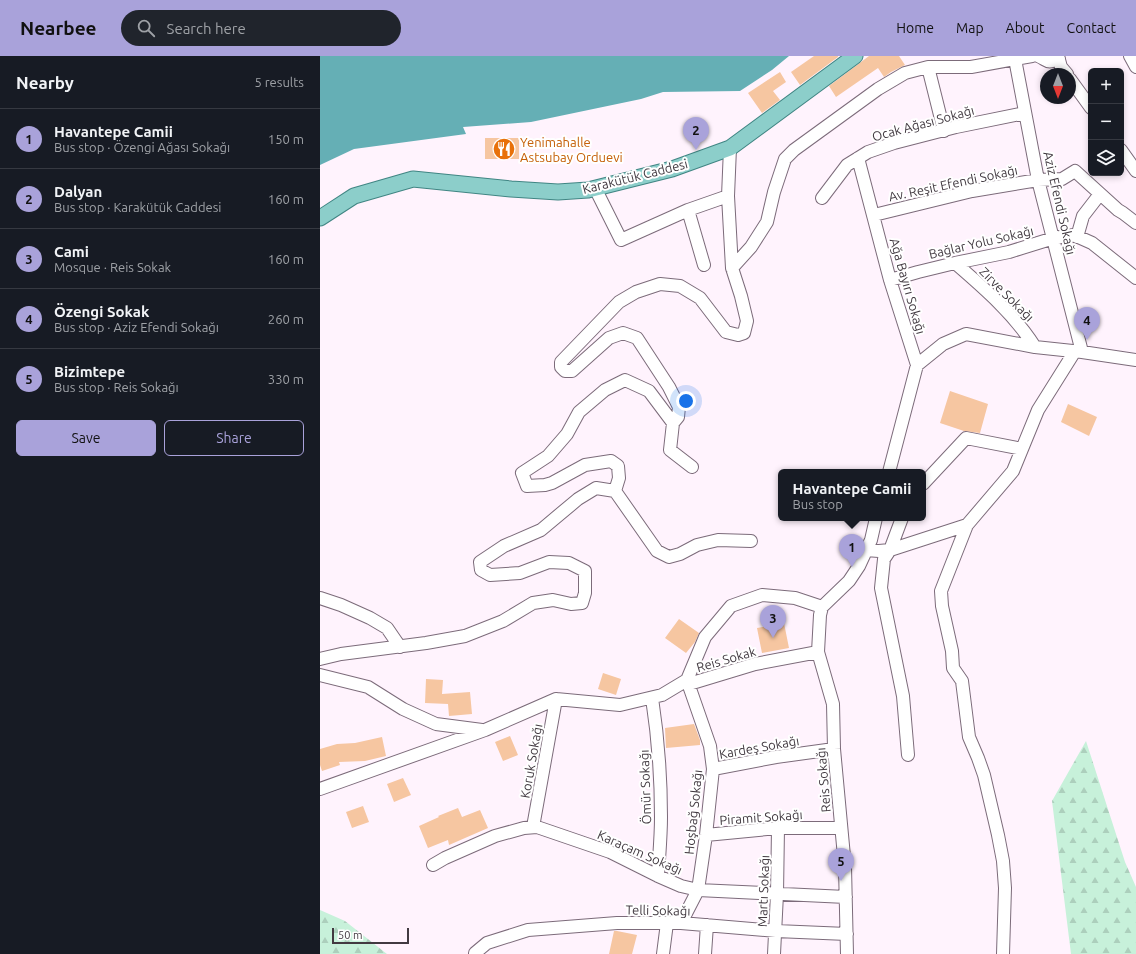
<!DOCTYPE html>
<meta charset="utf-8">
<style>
:root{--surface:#171b24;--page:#20242c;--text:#f1f3f6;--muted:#9ea1a6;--line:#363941;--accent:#a9a2da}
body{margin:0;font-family:Ubuntu,sans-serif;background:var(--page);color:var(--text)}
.controls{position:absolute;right:12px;top:12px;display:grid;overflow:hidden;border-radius:6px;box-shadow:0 2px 6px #0003}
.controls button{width:36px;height:36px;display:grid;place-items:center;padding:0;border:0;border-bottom:1px solid var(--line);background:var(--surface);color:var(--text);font:20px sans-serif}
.compass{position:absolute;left:720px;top:12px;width:36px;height:36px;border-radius:50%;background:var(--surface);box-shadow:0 2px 6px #0003;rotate:180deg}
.scale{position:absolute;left:12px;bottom:10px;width:77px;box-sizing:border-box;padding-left:4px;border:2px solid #423a41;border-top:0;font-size:11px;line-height:14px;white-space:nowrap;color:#423a41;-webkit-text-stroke:3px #fff;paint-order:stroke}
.you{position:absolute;left:366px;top:345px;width:14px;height:14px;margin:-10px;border:3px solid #fff;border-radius:50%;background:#1a73e8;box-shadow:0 0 0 6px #1a73e833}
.badge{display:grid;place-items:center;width:26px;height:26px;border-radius:50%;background:var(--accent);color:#111;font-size:13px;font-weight:700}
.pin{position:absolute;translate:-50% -33px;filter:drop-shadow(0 1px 2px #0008)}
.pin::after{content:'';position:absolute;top:21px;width:14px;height:12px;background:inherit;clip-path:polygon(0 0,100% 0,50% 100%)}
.popup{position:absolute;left:458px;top:413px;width:148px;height:52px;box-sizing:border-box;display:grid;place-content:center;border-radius:6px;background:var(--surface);filter:drop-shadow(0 1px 3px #0005);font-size:13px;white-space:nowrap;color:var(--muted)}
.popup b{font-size:15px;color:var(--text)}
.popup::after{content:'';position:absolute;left:50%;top:100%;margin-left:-8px;border:8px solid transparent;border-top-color:var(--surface)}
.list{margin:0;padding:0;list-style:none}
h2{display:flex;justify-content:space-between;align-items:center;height:52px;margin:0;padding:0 16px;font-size:17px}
h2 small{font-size:13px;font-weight:400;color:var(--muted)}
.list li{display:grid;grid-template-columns:26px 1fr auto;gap:12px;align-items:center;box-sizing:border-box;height:60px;padding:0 16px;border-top:1px solid var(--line)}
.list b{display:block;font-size:15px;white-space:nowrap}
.list p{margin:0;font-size:13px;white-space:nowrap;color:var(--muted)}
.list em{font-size:13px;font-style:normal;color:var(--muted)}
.actions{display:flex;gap:8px;padding:12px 16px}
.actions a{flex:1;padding:9px 0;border:1px solid var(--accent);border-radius:6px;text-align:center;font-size:14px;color:var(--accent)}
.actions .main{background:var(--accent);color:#111}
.icon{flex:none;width:22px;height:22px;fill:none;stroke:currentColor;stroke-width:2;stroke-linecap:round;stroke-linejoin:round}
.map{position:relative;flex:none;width:816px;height:898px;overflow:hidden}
header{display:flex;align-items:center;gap:24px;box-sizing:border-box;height:56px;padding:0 20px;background:var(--accent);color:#111}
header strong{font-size:19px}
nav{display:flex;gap:22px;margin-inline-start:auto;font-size:14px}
.search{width:280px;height:36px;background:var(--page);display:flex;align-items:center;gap:10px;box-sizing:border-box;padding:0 14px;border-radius:22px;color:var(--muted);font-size:15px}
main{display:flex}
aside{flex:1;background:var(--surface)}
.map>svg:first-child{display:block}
.forest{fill:url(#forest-firs)}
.water{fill:#65afb5}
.building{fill:#f6c6a1}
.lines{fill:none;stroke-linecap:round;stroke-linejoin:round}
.minor-casing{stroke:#7c6b7a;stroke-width:14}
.major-casing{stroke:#408583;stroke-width:17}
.minor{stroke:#fff;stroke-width:12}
.major{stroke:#8cceca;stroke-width:15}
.labels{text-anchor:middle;stroke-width:4;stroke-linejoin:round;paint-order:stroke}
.street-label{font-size:13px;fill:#423a41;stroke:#fff}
.food-label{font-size:13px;fill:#c56008;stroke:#fff;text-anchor:start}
</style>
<header>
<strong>Nearbee</strong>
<div class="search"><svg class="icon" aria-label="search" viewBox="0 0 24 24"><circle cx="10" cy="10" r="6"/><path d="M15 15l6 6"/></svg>Search here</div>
<nav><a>Home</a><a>Map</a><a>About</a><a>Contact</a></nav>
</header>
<main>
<aside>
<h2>Nearby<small>5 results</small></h2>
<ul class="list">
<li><span class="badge">1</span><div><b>Havantepe Camii</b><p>Bus stop · Özengi Ağası Sokağı</p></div><em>150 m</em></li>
<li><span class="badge">2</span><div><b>Dalyan</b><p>Bus stop · Karakütük Caddesi</p></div><em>160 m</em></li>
<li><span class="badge">3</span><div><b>Cami</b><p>Mosque · Reis Sokak</p></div><em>160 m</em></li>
<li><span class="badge">4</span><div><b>Özengi Sokak</b><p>Bus stop · Aziz Efendi Sokağı</p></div><em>260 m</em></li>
<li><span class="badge">5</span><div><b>Bizimtepe</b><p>Bus stop · Reis Sokağı</p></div><em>330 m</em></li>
</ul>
<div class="actions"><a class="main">Save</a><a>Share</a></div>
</aside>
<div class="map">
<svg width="816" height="898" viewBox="0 0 816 898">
<defs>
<pattern id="forest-firs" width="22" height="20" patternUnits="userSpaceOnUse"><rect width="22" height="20" fill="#c7f1da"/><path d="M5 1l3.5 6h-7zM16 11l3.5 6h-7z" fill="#accfbc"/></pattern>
</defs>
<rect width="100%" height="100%" fill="#fff3fd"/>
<path class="forest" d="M 766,685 L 805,806 L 816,831 L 816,898 L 751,898 L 732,745 Z
M 0,854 L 25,865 L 67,898 L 0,898 Z"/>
<path class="water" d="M 0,0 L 469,0 L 452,14 L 420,35 L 343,36 L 321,43 L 211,66 L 143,71 L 146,78 L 34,93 L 0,109 Z"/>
<path class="building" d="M 494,0 L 518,0 L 518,1 L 480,29 L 471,16 Z
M 549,0 L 579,0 L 585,9 L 571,16 L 564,21 L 558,12 L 516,41 L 509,30 Z
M 460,16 L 466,26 L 453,35 L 460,44 L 442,57 L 428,37 Z
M 165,82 L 199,82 L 199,103 L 165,103 Z
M 630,335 L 668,348 L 660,377 L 644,375 L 620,367 Z
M 748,348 L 777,361 L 769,380 L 741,366 Z
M 359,563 L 379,577 L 375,586 L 366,597 L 345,582 Z
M 464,567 L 469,592 L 442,597 L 437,572 Z
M 283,617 L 301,623 L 296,639 L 278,633 Z
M 106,623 L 123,624 L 122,638 L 150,636 L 152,658 L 129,660 L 128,648 L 105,647 Z
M 374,668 L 380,684 L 380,689 L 346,692 L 345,672 Z
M 190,680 L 198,699 L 183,705 L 175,686 Z
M 62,681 L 66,700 L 45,705 L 19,706 L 20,709 L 2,715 L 0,709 L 0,693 L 17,688 L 35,687 Z
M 83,722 L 91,739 L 74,746 L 67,728 Z
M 43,750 L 49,766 L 32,772 L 26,756 Z
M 138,752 L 142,761 L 160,754 L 168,772 L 129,789 L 128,784 L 108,792 L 99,770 L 119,761 L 118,760 Z
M 294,875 L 297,875 L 317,879 L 312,898 L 289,898 Z"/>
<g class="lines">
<g class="minor-casing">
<path id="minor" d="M 718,0 C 729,5 726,8 739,3
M 738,0 L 741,11 L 747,18
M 810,0 L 816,11
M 695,3 L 718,124 L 762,296
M 608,11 L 624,75
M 750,23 L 771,52
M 801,94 L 816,115
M 538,102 L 570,224 L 597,309
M 275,132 L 301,184 L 368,154 L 408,140
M 502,142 L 527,109 L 548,96 L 574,87 L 636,71 L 705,57
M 368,154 L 384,209
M 554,159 L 652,135 L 718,124 L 742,123 L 755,115 L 798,154 L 803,157 L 816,167
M 757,181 L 763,160 L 780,138
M 635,207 C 664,232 694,258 715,291
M 412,212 L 431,191 L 447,166 L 454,136 L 465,103 L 474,94 L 558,33 L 585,17 L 608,11 L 651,11 L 712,0
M 570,224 L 598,216 L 635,207 L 689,196 L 734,182 L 754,179 L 772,187 L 816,222
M 372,411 L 350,394 L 353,367 L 358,361 L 359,351 L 349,331 L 317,282 L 303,277 L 289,282 L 252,315 L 245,315 L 241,311 L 241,306 L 299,246 L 316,236 L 340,228 L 360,230 L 380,242 L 406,276 L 418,279 L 424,277 L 427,265 L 421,240 L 412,212 L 408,140 L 410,92
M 569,416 L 597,309 L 623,288 L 646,278 L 715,291 L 762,296 L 816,304
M 603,428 L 646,382 L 702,393
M 295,435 L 299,422 L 298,410 L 291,405 L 265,409 L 232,427 L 225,429 L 207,430 L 202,417 L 228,400 L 247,378 L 259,356 L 285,334 L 305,324 L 329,335 L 353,367
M 546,494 L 559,495 L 570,494 L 582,462
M 0,542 L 21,549 L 50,562 L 67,572 L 80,591
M 0,603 L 21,598 L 106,587 L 145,580 L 183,565 L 213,547 L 233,544 L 251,548 L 262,547 L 265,537 L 265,515 L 249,507 L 229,506 L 200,517 L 170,519 L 161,514 L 160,506 L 184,490 L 221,474 L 258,443 L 276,432 L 295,435 L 337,495 L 349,501 L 360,498 L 377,489 L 398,484 L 431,485
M 0,619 L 48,631 L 83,653 L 116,668 L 162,674
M 369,628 L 435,608 L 498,596
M 332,642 C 338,681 341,721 341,761 C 341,781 339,801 338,820
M 588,699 L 583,640 L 561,532 L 564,503 L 570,494 L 647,469
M 393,713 L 456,701 L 514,693
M 0,733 L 165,674 L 236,643 L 300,649 L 342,639 L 367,624 L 385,581 L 411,550 L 442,539 L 475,542 L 502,551
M 213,771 L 236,643
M 386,779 L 458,772 L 521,772
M 113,809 L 125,802 L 175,780 L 204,772 L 217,771 L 290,796 L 338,820 L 361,830 L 378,834 L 526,841
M 361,867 L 378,834 L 386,779 L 393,713 L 390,690 L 367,624
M 156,898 L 155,897 L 167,887 L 208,874 L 297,867 L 361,867 L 456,875 L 527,878
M 343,898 L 347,867
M 385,898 L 387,869
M 454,898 L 457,838 L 458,772
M 527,898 L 525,811 L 514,693 L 513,648 L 498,596 L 500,559 L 502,551 L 529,525 L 539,510 L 551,484 L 556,462
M 683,898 L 685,832 L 683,805 L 678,779 L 664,719 L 658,702 L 649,681 L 642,625 L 633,612 L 632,595 L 622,550 L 621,535 L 647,469 L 693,415 L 718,354 L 755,295"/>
</g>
<g class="major-casing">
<path id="major" d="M 0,162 L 34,140 L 93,123 L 191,133 L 238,136 L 268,134 L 352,113 L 410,92 L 535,0"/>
</g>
<use href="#minor" class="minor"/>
<use href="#major" class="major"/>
</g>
<defs>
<g id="restaurant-disc" transform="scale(1.15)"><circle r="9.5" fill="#e8710a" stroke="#fff"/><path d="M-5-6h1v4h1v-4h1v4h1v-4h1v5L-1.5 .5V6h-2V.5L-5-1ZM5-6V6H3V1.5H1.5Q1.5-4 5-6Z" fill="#fff"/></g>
</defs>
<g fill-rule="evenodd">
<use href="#restaurant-disc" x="184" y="93"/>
</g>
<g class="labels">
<g class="street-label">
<text transform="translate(603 67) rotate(-15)" y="5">Ocak Ağası Sokağı</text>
<text transform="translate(315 120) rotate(-14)" y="5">Karakütük Caddesi</text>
<text transform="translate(633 127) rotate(-12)" y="5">Av. Reşit Efendi Sokağı</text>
<text transform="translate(740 147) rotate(77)" y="5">Aziz Efendi Sokağı</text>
<text transform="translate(661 186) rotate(-13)" y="5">Bağlar Yolu Sokağı</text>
<text transform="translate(588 230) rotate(74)" y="5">Ağa Bayırı Sokağı</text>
<text transform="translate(687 238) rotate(45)" y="5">Zirve Sokağı</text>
<text transform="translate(406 603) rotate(-16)" y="5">Reis Sokak</text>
<text transform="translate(439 691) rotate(-10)" y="5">Kardeş Sokağı</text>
<text transform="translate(211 705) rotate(-80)" y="5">Koruk Sokağı</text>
<text transform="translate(503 724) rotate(-95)" y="5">Reis Sokağı</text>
<text transform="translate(325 731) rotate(-92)" y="5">Ömür Sokağı</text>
<text transform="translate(373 756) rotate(-84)" y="5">Hoşbağ Sokağı</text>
<text transform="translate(441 761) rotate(-4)" y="5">Piramit Sokağı</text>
<text transform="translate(320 796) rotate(24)" y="5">Karaçam Sokağı</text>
<text transform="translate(443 835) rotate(-88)" y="5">Martı Sokağı</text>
<text transform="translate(338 854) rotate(1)" y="5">Telli Sokağı</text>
</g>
<g class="food-label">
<text x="200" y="91">Yenimahalle<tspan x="200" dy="15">Astsubay Orduevi</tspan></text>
</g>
</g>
</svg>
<div class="controls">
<button>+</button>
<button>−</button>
<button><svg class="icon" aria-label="layers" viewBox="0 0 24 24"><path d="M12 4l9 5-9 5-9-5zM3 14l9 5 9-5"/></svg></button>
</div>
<svg class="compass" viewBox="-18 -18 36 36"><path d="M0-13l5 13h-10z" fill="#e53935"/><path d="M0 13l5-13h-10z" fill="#9ea1a6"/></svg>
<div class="scale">50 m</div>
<div class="you"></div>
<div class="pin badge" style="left:532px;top:511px">1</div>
<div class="popup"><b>Havantepe Camii</b>Bus stop</div>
<div class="pin badge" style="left:376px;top:94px">2</div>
<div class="pin badge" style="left:453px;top:582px">3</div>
<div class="pin badge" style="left:767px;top:284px">4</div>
<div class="pin badge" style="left:521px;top:825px">5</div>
</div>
</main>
